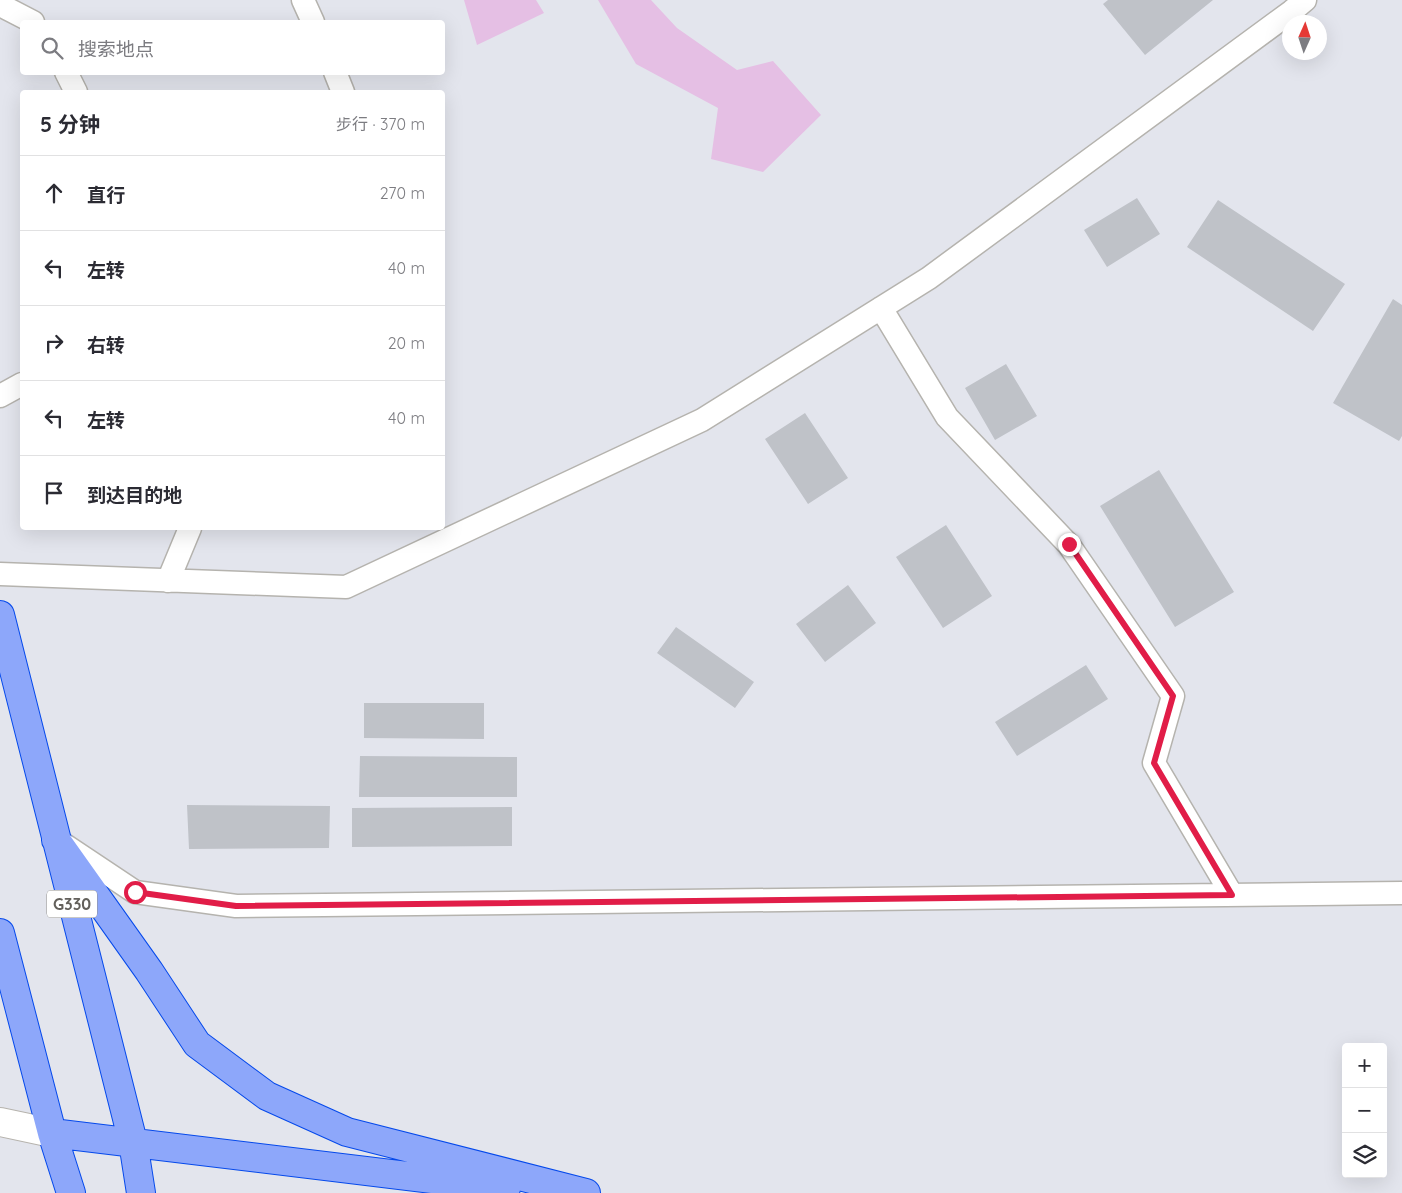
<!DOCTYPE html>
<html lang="zh">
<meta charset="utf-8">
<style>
:root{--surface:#fff;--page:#f2f2f3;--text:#2b2b33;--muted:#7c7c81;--line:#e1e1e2}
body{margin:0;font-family:Quicksand,"Noto Sans SC",sans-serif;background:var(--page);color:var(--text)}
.controls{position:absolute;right:15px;bottom:15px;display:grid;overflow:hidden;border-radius:5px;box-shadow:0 5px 20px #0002}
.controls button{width:45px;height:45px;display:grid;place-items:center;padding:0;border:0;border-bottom:1px solid var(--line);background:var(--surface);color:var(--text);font:25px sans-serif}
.compass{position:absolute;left:1282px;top:15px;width:45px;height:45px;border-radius:50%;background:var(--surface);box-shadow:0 5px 20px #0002;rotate:3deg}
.stop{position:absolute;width:15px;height:15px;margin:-11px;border:4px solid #e11d48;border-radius:50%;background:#fff}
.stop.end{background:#e11d48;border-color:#fff;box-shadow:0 1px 5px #0008}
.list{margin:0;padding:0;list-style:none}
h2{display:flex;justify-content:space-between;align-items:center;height:65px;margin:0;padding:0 20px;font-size:21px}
h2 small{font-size:16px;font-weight:400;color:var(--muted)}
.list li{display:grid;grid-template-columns:32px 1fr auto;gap:15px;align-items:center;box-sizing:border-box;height:75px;padding:0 20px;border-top:1px solid var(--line)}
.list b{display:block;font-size:19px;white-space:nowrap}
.list em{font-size:16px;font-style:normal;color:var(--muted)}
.icon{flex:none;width:28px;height:28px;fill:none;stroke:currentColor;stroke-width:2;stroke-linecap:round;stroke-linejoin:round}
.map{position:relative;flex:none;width:1402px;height:1193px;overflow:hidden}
.search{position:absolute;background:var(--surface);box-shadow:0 5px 20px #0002;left:20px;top:20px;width:425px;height:55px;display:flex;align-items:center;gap:12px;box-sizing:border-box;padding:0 18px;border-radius:5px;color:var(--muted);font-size:19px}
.panel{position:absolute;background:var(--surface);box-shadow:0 5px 20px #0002;left:20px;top:90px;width:425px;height:440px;border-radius:5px}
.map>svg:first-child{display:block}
.green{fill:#e5bfe4}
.building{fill:#bfc2c8}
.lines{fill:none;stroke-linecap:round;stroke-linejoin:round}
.street-casing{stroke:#b5b3ae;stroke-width:25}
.secondary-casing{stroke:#b6b3ad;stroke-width:30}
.highway-casing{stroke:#0549eb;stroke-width:30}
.street{stroke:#fff;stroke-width:22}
.secondary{stroke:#fff;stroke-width:28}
.highway{stroke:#8da7fa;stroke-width:28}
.route{stroke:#e11d48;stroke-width:6}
.labels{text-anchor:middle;stroke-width:4.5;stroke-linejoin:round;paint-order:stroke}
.shield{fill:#fff;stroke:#92908c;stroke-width:1}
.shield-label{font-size:16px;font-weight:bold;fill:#63605b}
</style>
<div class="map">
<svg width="1402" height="1193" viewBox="0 0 1402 1193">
<rect width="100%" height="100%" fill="#e3e5ed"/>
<path class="green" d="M 464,0 L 536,0 L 544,13 L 477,45 Z
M 598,0 L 651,0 L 677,28 L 737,70 L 773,61 L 821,115 L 763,172 L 711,159 L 718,108 L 636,64 Z"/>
<path class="building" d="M 1108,0 L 1213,0 L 1145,55 L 1103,4 Z
M 1137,198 L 1160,234 L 1107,267 L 1084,230 Z
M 1218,200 L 1345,284 L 1313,331 L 1187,247 Z
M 1393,299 L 1402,305 L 1402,436 L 1399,441 L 1333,403 Z
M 1006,364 L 1037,416 L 995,440 L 965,388 Z
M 805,413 L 848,478 L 808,504 L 765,439 Z
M 1159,470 L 1234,592 L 1175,627 L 1100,506 Z
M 946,525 L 992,596 L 943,628 L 896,557 Z
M 848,585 L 876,623 L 825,662 L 796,624 Z
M 676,627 L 754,682 L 735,708 L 657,653 Z
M 1086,665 L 1108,699 L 1017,756 L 995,722 Z
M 364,703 L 484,703 L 484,739 L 364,738 Z
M 360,756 L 517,757 L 517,797 L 359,797 Z
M 187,805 L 330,806 L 329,848 L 189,849 Z
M 512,807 L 512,846 L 352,847 L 352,808 Z"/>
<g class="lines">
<g class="street-casing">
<path id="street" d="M 303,0 L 313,22
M 0,5 L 33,22
M 66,72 L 76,92
M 335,72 L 343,92
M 881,308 L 947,417 L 1069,545 L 1173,696 L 1154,763 L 1232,895
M 0,396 L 22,384
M 0,574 L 346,587 L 702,420 L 929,278 L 1292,11 L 1305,0
M 168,581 L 190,528
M 63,844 L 135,892 L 236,906 L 1402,893"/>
</g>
<g class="secondary-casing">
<path id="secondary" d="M 0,1122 L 52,1133"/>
</g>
<g class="highway-casing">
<path id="highway" d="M 0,615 L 133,1142 L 141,1193
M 56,840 L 149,971 L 197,1044 L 267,1096 L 347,1132 L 586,1193
M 0,933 L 52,1133 L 71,1193
M 52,1133 L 506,1188"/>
</g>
<use href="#street" class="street"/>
<use href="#secondary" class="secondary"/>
<use href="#highway" class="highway"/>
</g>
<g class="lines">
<path class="route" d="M 135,892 L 236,906 L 1232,895 L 1154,763 L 1173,696 L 1069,544"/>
</g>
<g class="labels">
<rect class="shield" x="47" y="890.5" width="50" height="27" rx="4"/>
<g class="shield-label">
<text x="72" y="910">G330</text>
</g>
</g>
</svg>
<div class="controls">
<button>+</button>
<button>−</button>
<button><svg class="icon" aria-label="layers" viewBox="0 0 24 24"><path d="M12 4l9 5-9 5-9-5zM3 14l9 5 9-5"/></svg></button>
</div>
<svg class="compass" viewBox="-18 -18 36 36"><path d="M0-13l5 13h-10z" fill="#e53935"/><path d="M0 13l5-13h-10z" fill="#7c7c81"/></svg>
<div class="stop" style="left:135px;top:892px"></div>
<div class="stop end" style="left:1069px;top:544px"></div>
<div class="search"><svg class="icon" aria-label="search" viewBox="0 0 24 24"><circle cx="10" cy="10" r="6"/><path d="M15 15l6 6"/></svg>搜索地点</div>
<section class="panel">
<h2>5 分钟<small>步行 · 370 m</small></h2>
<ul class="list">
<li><svg class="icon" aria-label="ahead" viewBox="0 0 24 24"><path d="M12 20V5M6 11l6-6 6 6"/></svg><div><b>直行</b></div><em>270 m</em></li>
<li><svg class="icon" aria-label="left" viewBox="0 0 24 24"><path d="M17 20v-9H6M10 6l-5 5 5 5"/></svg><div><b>左转</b></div><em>40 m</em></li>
<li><svg class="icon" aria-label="right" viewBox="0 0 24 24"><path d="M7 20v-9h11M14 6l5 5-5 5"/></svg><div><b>右转</b></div><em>20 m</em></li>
<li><svg class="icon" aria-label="left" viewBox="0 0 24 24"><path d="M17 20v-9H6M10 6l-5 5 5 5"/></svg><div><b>左转</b></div><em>40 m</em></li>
<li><svg class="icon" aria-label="arrive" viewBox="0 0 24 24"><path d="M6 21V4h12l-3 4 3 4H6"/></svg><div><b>到达目的地</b></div></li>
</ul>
</section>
</div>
